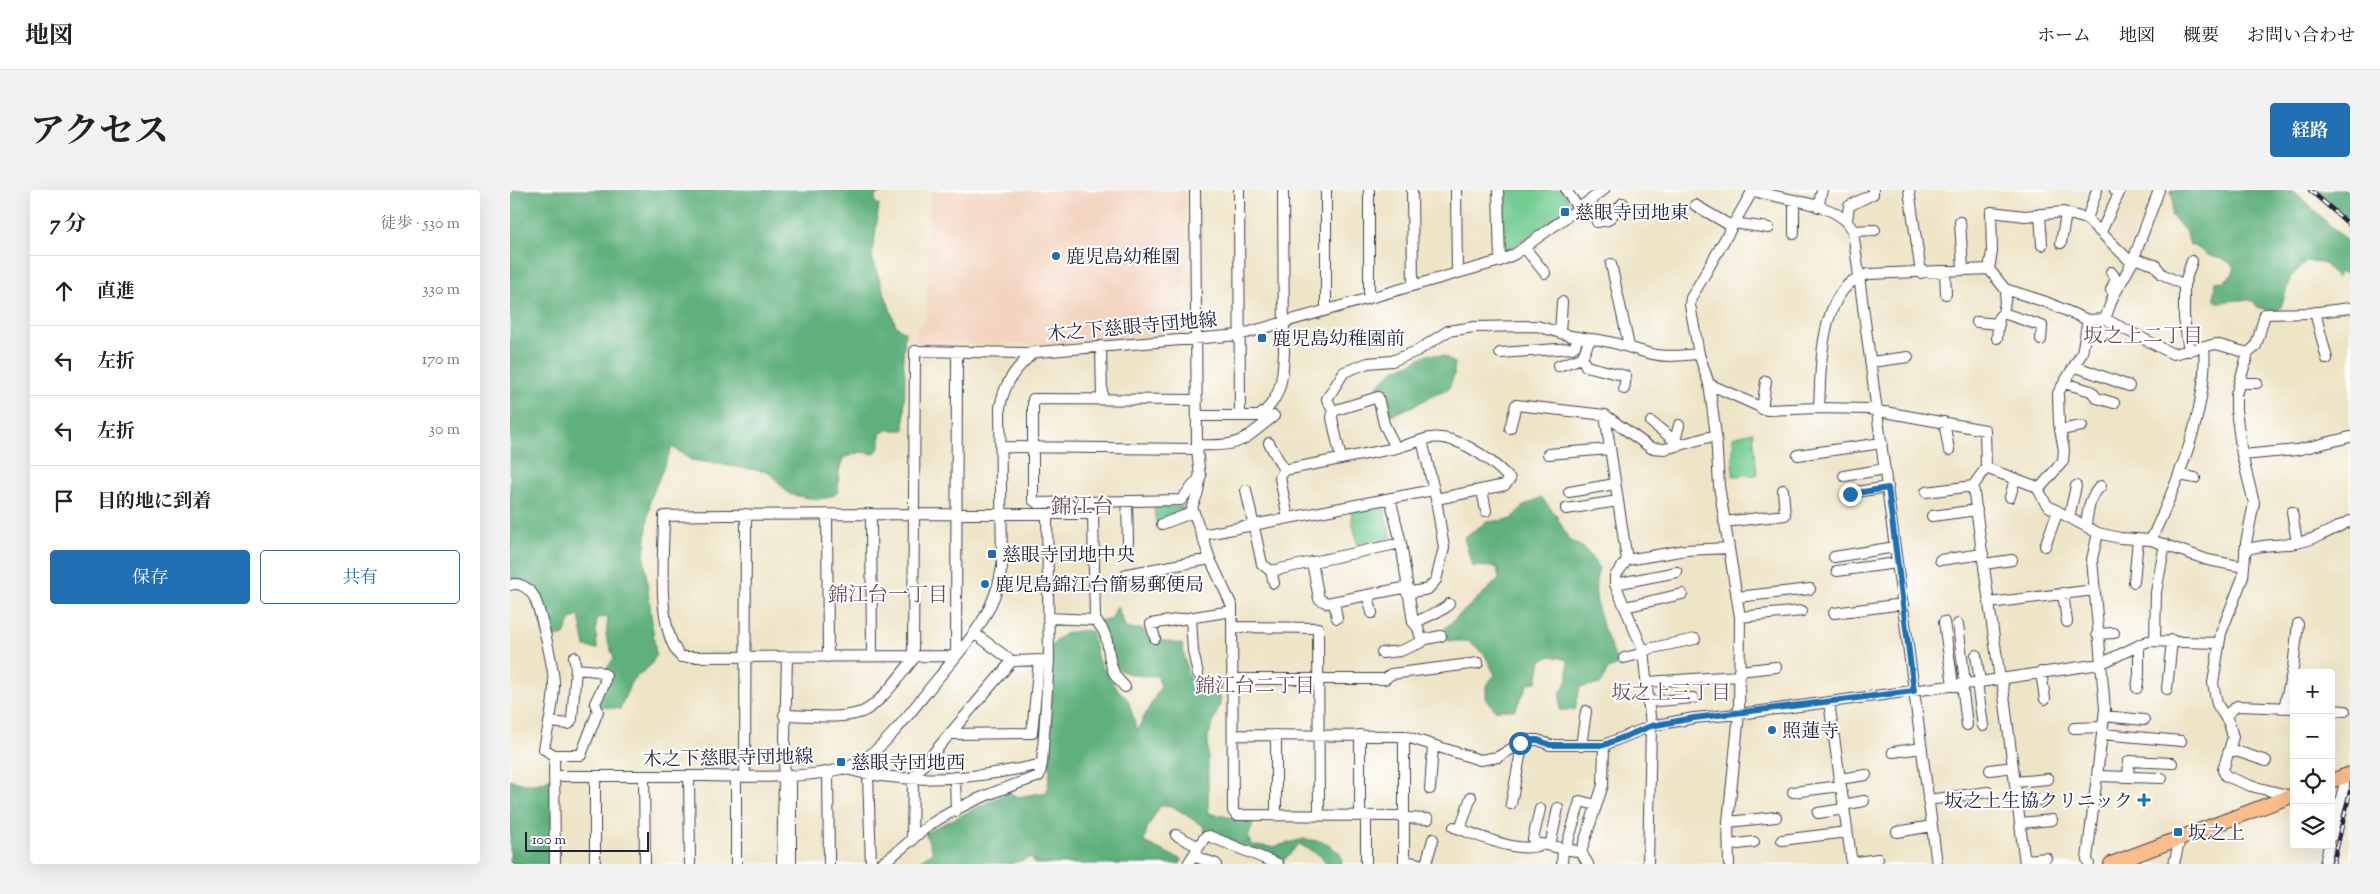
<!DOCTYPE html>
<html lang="ja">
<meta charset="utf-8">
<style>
:root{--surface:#fff;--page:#f2f2f2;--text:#222;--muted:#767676;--line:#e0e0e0;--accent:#1f6fb2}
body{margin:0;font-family:"Sorts Mill Goudy","Noto Serif JP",serif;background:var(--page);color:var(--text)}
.controls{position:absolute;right:15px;bottom:15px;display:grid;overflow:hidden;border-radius:5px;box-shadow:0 5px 20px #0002}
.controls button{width:45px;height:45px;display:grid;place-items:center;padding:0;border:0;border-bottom:1px solid var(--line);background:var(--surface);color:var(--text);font:25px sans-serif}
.scale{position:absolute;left:15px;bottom:12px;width:124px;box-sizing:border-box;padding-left:5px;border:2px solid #22223b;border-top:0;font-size:14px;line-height:18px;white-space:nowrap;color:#22223b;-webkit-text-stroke:4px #fff;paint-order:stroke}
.stop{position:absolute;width:15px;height:15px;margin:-11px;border:4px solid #1f6fb2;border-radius:50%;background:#fff}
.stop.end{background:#1f6fb2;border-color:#fff;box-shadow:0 1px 5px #0008}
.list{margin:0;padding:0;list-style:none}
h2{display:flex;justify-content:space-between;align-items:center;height:65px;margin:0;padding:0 20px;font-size:21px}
h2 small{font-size:16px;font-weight:400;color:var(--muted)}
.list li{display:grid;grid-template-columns:32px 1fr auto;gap:15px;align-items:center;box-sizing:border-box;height:70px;padding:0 20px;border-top:1px solid var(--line)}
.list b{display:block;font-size:19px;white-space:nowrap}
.list em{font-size:16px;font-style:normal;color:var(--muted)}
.actions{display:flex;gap:10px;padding:15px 20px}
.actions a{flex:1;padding:11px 0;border:1px solid var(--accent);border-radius:5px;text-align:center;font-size:18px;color:var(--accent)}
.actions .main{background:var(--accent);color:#fff}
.icon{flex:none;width:28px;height:28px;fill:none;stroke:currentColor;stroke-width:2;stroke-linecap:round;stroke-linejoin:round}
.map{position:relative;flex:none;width:1840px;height:674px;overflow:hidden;border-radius:5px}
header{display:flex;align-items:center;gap:30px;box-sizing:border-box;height:70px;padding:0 25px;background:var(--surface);border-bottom:1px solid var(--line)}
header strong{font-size:24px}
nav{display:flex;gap:28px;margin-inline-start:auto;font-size:18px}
.intro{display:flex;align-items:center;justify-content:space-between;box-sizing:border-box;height:120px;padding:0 30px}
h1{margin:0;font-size:35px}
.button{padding:12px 22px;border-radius:5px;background:var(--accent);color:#fff;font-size:18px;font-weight:700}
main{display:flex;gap:30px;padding:0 30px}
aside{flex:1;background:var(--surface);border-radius:5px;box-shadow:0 5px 20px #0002}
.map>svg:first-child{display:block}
.built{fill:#f3d4bf}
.green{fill:#73cc92;stroke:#4a7766}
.forest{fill:#5eb07c;stroke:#40695c}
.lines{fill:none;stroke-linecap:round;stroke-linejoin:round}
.minor-casing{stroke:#413f50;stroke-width:12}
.major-casing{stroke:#413f50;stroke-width:16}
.minor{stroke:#fff;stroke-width:10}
.major{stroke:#fabc8b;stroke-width:14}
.rail-casing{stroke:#22223b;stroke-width:4.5}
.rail{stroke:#fff;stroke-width:2.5;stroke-dasharray:8;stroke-linecap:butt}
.route{stroke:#1f6fb2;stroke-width:6}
.poi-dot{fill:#1f6fb2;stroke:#fff;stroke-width:2}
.labels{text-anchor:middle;stroke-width:4;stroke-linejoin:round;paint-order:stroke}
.poi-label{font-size:19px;fill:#22223b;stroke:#fff;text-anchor:start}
.street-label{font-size:19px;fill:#22223b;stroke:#fff}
.neighbourhood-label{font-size:20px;fill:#6a4e58;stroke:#fff}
.quarter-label{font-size:21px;fill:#6a4e58;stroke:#fff}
</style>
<header>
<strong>地図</strong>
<nav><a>ホーム</a><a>地図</a><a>概要</a><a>お問い合わせ</a></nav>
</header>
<div class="intro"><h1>アクセス</h1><a class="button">経路</a></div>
<main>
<aside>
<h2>7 分<small>徒歩 · 530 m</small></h2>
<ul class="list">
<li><svg class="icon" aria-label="ahead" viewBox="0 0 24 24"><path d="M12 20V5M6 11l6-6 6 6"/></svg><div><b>直進</b></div><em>330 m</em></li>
<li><svg class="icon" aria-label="left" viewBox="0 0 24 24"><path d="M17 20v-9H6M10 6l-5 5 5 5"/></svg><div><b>左折</b></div><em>170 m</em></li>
<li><svg class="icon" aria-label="left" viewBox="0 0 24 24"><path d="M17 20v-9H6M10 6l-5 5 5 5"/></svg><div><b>左折</b></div><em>30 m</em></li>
<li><svg class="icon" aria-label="arrive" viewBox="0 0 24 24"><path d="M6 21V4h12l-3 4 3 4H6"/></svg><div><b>目的地に到着</b></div></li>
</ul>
<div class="actions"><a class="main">保存</a><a>共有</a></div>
</aside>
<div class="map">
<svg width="1840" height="674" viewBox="0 0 1840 674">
<rect width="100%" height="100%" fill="#fff"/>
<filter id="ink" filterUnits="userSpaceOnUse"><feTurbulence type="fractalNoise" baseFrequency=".02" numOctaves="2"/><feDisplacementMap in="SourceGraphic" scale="10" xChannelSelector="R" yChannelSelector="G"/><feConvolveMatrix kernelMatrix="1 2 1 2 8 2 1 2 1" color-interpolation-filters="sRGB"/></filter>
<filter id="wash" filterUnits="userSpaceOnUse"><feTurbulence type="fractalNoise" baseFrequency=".0096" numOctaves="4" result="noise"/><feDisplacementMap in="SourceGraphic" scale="20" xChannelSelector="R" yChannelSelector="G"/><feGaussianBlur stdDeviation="1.12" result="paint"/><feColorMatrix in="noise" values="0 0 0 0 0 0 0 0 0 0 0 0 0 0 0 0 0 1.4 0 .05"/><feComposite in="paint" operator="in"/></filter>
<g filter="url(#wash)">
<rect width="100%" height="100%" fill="#eee4c6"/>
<path class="built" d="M 421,0 L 675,0 L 673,144 L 538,154 L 406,155 L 405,139 L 416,132 Z"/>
<path class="green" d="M 992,0 L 1052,0 L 1062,16 L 995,62 Z
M 1243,242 L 1247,285 L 1223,286 L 1223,247 Z
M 873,315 L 881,347 L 847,354 L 841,323 Z
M 644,317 L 673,317 L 673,321 L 646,333 Z"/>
<path class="forest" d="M 0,0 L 374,0 L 365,6 L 365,13 L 369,15 L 362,68 L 386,136 L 395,142 L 393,168 L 395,184 L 394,240 L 377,240 L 370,244 L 370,257 L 364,264 L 351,262 L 333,268 L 329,280 L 328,302 C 315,314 295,307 279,304 L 259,282 L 181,270 L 162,257 L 140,310 L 134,367 L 146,465 L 141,475 L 121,492 L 110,519 L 84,516 C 87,497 93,483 104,468 L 96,446 L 98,427 L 86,428 L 87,459 L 75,457 L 69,426 L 61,429 L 54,445 L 36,449 L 21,399 L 0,395 Z
M 1661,0 L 1783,0 L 1840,54 L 1840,85 L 1831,82 L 1827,88 L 1813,72 L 1797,71 L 1780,88 L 1771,117 L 1766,122 L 1747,117 L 1743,111 C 1731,108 1720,112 1707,112 L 1704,109 L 1706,92 L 1714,91 L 1722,85 L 1725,77 C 1714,67 1710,70 1698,65 C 1691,61 1688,57 1680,55 L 1676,42 L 1661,25 L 1663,12 Z
M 1804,0 L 1840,0 L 1840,31 Z
M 917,164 L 934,166 L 945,173 L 944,185 L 938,200 C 917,207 901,219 880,225 L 872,214 L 867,196 L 884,180 L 900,174 Z
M 1031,307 L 1046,325 L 1059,350 L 1075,359 L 1089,378 C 1078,411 1097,444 1108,475 L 1098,479 L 1091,494 L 1070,497 L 1065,520 L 1050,520 L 1050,504 L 1058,489 L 1058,470 L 1042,466 L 1031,470 L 1027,492 L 1019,493 L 1005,520 L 985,520 L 976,509 L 976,495 L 985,485 L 975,465 L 958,451 L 938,451 L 935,438 L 989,389 L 987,377 L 962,376 L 954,347 L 977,332 L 1002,329 L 1012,317 Z
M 607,416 L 616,439 L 633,439 L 638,448 L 672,454 L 678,485 L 684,496 L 690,490 L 711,490 L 710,514 L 698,547 L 698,623 L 733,630 L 746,625 L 738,648 L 742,655 L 762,657 L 794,649 L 814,652 L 830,663 L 832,670 L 831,674 L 816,674 L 811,666 L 789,654 L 772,672 L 696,644 L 693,636 L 662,616 L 650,616 L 637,639 L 634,652 L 672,670 L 670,674 L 524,674 L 522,667 L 501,674 L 463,672 L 461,674 L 404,674 L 423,662 L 415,643 L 499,602 L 507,607 L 537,602 L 540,579 L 535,547 L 542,456 C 551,442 565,440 581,441 L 588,470 L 603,494 L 618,510 L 627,540 L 651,496 L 647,486 C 597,487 600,471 586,430 L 601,430 Z
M 41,588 L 41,674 L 0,674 L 0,589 C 14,596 27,596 41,588 Z"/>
</g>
<g filter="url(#ink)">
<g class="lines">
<g class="minor-casing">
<path id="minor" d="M 685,0 L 687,255 C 688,282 695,290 682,317 L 700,369 L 722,416 L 723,621 L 726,625 L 894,626
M 729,0 L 730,226
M 816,0 L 816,120
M 859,0 L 859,107
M 902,0 L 903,95
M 946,0 L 947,83
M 988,0 L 990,71
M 1056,0 L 1069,19
M 1241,0 C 1269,10 1330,11 1343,41 L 1427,674
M 1399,0 L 1411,83
M 1081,10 L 1087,32 L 1098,30 L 1113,13
M 1185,15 L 1221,36
M 1308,17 L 1312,0
M 1530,24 L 1532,55
M 1577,29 L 1587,0
M 1337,30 L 1339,16 L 1363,4 L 1363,0
M 1450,32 L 1453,79
M 1223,33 L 1259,38
M 1343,41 L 1365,40
M 1591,42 L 1609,3 L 1605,0
M 1284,44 L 1284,11
M 1551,53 L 1556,23
M 1014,57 L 1035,83
M 1623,68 L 1645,75 L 1652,84 L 1674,95 L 1674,128 L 1679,161
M 1101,74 L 1119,156
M 1479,79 L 1482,62 L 1481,22 L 1515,26 L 1553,22 L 1577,29 L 1622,73
M 1435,81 L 1436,104
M 1601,82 L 1606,89 L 1601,100
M 1674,95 L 1682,71
M 1805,122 L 1817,169
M 1493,123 L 1532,136 L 1531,150
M 1595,129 L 1603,107 L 1622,73 L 1649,0
M 1467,132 L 1489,134
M 1050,143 L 1052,112
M 1487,148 L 1489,127 L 1493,123 L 1497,100
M 591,156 L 592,209
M 447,163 L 446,466 L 171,467 C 145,438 154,363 154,326 C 297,323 440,324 583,324 L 585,430 L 538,428
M 990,163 L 1062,158 L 1065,156 L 1068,147
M 1738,163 L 1746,156 L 1755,124 L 1800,123 L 1840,118
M 1361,172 L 1398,167
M 1048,176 L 1072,168
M 1564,176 L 1619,196
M 1554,193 L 1581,201 L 1587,208 L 1604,213
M 1730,193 L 1747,193
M 1199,194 L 1257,220 L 1309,218 L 1358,219 L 1475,240 L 1476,278 L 1525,296 C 1531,301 1532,310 1538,316 L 1588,343 L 1610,348 L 1641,350 L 1698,370 L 1734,377
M 1114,199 L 1116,186 L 1076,176 L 1072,168 L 1080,149 C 1103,150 1121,159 1142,164 C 1158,168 1173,165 1189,164
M 687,210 L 523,209 L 523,310 L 527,313 L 671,310 L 691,286
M 1309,218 C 1311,178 1309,94 1359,84 L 1479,79 L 1495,99 L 1536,112 L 1578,130 L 1595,129 L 1663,164 L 1706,154 L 1738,163 L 1726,205 L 1726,220 L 1732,265 L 1744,313 L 1736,353 L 1733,387 L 1711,443 L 1703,493 L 1707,514 L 1719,533 L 1723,547 L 1713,580 L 1716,586 L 1741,596 L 1781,606
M 1252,219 L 1256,191
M 823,221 L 868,207 L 874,234 L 886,258
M 1095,225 L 1117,370 L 1105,386 L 1105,394 L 1133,460 L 1141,536 L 1138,674
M 687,226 L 749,226 C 771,210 773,188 774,162 L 773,0
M 1141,232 L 1169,254
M 1434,232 L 1439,260
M 1000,238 L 1006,215 L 1095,225 L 1141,258 L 1155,259 L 1206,245
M 1550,240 L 1572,236
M 912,250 C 942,239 981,269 1000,289 L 995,295 L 926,309
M 1165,251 L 1169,235
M 759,253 L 774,280
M 687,255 C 730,257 731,252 764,226
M 491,257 L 687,259
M 1038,264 L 1100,259
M 1288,265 L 1372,253
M 1732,265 L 1787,260 L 1840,247
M 831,269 L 822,228 L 823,221 L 817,209 L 834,182 L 858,173 L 882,171 L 907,161 L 938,141 L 964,137 L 1027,136 L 1061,146 L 1080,149
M 1476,278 L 1463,296 L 1479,413
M 1670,285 L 1685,288
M 1334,286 L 1375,279
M 1529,299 L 1553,271 L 1554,260 L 1549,234 L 1548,203 L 1572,163 L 1578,130
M 736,300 L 752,374 L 761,381 L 891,353
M 972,300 L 976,321
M 1059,302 L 1105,294
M 1416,302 L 1463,296
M 1340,303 L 1378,297
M 1500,307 L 1505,289
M 617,311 L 618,352
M 1056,319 L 1108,311
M 1782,322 L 1787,353
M 317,324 L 318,467
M 361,324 L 362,466
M 1422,326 L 1467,320
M 1559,327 L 1566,296
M 778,328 L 770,288 L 774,280 L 886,258 L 912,250 L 926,309 L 934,358 L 926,390 L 918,399 L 897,403
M 1214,332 L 1275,325 L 1273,300
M 652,334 L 684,322
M 1576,335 C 1578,320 1579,307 1591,296
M 692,345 L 923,300
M 1641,350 C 1667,294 1699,218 1694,156
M 1535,356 L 1548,321
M 1735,360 C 1753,353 1768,356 1786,353 C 1805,350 1823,339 1840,331
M 1324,367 L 1385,357
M 1117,370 L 1176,360 L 1219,358
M 1430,370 L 1473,364
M 802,372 L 809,409 L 817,413 L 898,397
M 1474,374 L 1502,370
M 761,381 L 764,393
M 1327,381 L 1387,373
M 617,384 L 700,369
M 1624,392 L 1628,349
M 1105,394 L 1167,382
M 0,395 C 8,392 18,397 23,405 C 30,416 44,480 44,494 C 44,516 38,537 34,559 L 44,565 L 71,565 L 88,521 L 85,513 L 94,495 L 96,485 L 88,481 L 66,479
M 1553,403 L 1557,432
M 858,405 L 862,423
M 1227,407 L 1300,399
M 824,412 L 827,428
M 1115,417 L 1172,404
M 1324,423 L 1393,414
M 1230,427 L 1292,421
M 681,428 L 683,461 L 688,484
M 585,430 C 604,449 594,464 605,485 C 607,489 612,493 615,497
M 1434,432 L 1443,495
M 904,433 L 935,418 L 939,414
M 1448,434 L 1455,494
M 724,437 L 808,438 L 809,626
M 464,443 L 502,471 L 534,470
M 1587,444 L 1604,443
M 645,448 L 641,434 L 722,421
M 911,450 L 931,446
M 1645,450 L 1646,402 L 1655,354
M 1133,460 L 1185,449
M 872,463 L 890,461 L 912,452 L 908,438 L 903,432 L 891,353 L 880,308
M 1466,465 L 1470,492
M 403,466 L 405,161 L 516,163 L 729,145 L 990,71 L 1005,64 L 1094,0
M 1114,468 L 1134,463
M 1229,481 L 1266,477
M 1531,482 L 1535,509
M 723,489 L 875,489 L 881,484 L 968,473
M 1490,489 L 1479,413 L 1584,400
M 1492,489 L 1515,674
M 1137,492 L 1229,486
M 1467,492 L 1473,536
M 1452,494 L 1457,535
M 1627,498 L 1629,484 L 1629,455
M 1657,499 L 1662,450
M 1137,512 L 1183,508
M 1319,512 L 1342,674
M 1774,518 L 1783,478 L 1788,434
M 1821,520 L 1835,521
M 274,525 C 298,525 329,530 352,522 C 370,515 393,481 406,466
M 1594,526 L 1634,530
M 1715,526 L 1727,516 L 1784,518
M 39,532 L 59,534 L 62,529 L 66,479 L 64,467
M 1564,538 L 1593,537
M 440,544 L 522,543 L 529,471
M 1592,544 L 1671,551
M 723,545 L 894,546 L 970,570 L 988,567 L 1016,550 L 1028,550 L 1040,555 L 1094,555 L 1141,536 L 1184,528 L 1229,524 L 1470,492 L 1590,474 L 1638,451 L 1709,453
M 766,545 L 766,625
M 850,545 L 850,626
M 1071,556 L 1076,521
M 1720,559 L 1756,571
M 1383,562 L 1412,558
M 44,565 L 45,674
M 336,579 C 397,596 471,588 532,574
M 1480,580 L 1503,577
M 318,582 L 319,674
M 358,585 L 361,674
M 44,586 C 96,586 147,586 199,586 C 238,587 316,590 349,572 C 376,558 408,512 429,487 C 458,452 485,424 492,377 L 490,218 C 494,193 505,179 524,162
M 134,586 L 135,674
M 179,586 L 180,674
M 226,586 L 226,674
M 1587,586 L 1652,588
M 235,587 L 236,324
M 445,587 L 446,621
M 1618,587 L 1619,571 L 1662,573
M 1329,589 L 1356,585
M 1505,592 L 1538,589
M 920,599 L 923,556
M 1283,602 L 1330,596
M 1418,610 L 1478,602
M 1507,613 L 1539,608
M 1001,614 L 1013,551
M 1333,615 L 1354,611
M 1308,623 L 1334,619
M 856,626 L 856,674
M 894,628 L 918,629
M 1218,632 L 1266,627
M 1510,633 L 1542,630
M 944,637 C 965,644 1012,666 1031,654 L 1071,662 L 1078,674
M 950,639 L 961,607
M 1387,642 L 1422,636
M 666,645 L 689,657
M 1821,647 L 1834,596 L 1834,586
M 1272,650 L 1337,642
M 402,651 L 403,587 L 502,471
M 1219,655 L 1244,652
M 1028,656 L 1023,649 L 1030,619
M 1040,656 L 1048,618
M 1056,658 L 1070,611 L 1086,615
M 1071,662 L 1093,595 L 1094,555
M 683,666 L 695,647 L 699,646 L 768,674
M 1515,670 L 1536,668
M 894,671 L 909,674
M 1341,673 L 1368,669
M 85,674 L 85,593 L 87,587
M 272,674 L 277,467
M 281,674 L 281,585
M 370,674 C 390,662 403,647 421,634 C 454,612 492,599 529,586 L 532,574 L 539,470 L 537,324
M 678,674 L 683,666 L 706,674
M 894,674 L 894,546
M 916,674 L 923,649
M 1052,674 L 1053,658
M 1219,674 L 1218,632 L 1229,524 L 1230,427 L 1209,296 L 1206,245 L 1199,194 L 1189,164 L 1180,115 L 1181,108 L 1191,91 L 1243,0
M 1579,674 L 1577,669 L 1595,519 L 1582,369 L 1588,343
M 1664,674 L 1670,648
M 1815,674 L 1819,655"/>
</g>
<g class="major-casing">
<path id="major" d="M 1821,591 L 1840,584
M 1601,674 L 1784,605"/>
</g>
<use href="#minor" class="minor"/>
<use href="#major" class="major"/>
<g class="rail-casing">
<path id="rail" d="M 1800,0 L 1840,35
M 1823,674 L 1840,602"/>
</g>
<use href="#rail" class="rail"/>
</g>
</g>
<g class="lines" filter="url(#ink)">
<path class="route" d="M 1010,553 L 1016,550 L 1028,550 L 1040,555 L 1094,555 L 1141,536 L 1184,528 L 1404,501 L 1378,298 L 1340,304"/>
</g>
<g class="poi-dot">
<rect x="1050" y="17" width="10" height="10" rx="2.5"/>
<circle cx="546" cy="66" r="5"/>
<rect x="747" y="143" width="10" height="10" rx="2.5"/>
<rect x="477" y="359" width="10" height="10" rx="2.5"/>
<circle cx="475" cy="394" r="5"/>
<circle cx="1262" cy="540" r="5"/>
<rect x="326" y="567" width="10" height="10" rx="2.5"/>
<path d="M1631.5 602.5h5v5h5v5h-5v5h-5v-5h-5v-5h5z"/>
<rect x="1663" y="637" width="10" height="10" rx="2.5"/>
</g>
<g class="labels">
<g class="poi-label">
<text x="1065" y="29">慈眼寺団地東</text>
<text x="556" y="73">鹿児島幼稚園</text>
<text x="762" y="155">鹿児島幼稚園前</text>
<text x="492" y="371">慈眼寺団地中央</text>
<text x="485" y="401">鹿児島錦江台簡易郵便局</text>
<text x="1272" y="547">照蓮寺</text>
<text x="341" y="579">慈眼寺団地西</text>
<text x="1623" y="617" text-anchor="end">坂之上生協クリニック</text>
<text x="1678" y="649">坂之上</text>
</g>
<g class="street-label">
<text transform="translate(622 136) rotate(-5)" y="7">木之下慈眼寺団地線</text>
<text transform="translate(218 567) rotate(-1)" y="7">木之下慈眼寺団地線</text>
</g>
<g class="neighbourhood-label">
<text x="1633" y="152">坂之上二丁目</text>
<text x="378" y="411">錦江台一丁目</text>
<text x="745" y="502">錦江台二丁目</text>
<text x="1161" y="509">坂之上三丁目</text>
</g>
<g class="quarter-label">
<text x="572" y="323">錦江台</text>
</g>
</g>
</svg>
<div class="controls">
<button>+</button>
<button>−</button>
<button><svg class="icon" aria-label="locate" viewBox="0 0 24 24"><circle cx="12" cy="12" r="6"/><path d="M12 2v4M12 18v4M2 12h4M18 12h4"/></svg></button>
<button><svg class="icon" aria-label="layers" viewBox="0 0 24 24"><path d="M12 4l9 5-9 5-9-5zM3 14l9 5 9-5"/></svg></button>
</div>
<div class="scale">100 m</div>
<div class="stop" style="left:1010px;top:553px"></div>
<div class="stop end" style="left:1340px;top:304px"></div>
</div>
</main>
